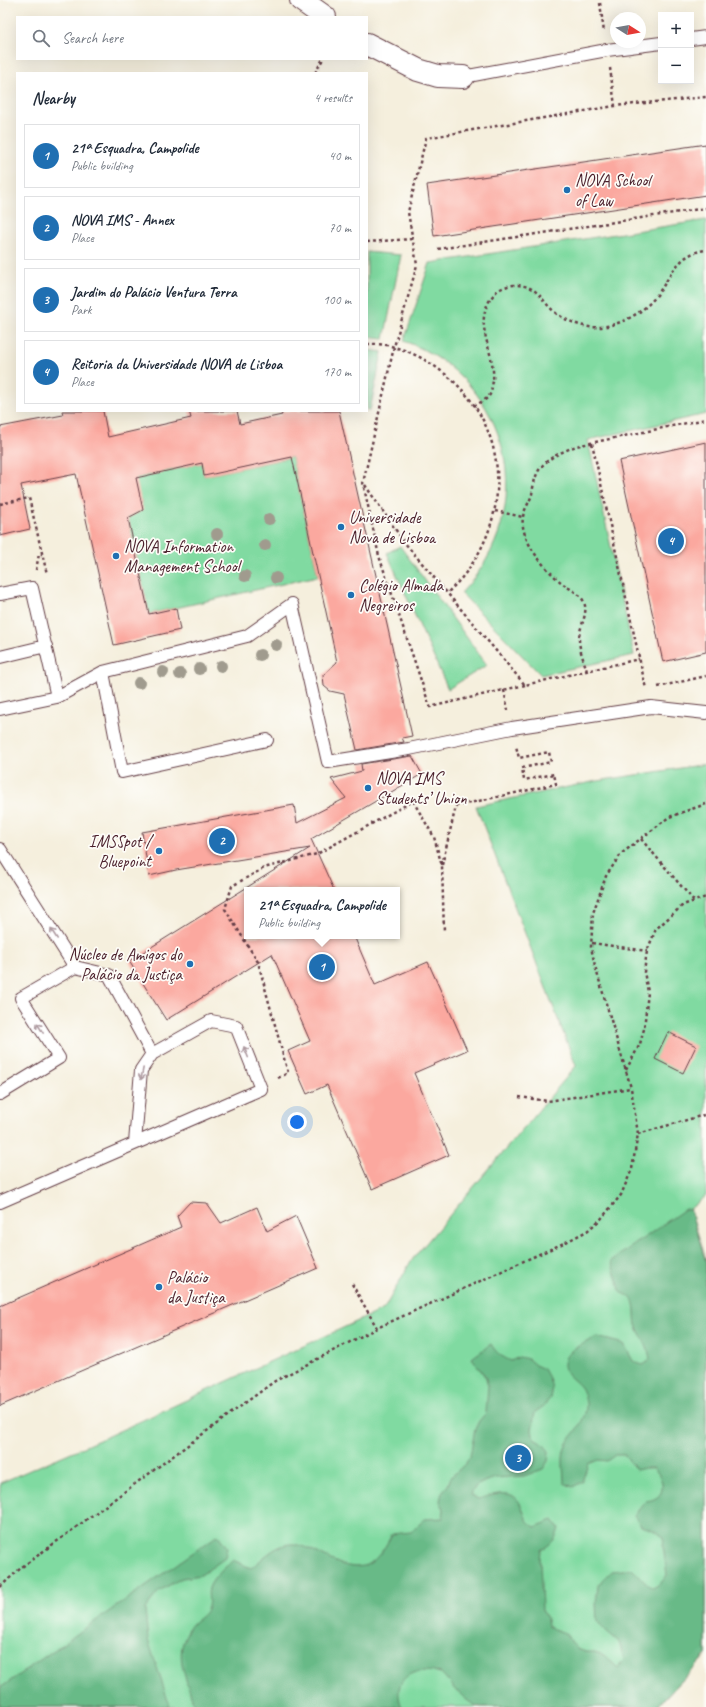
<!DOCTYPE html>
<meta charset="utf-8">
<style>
:root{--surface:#fff;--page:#f6f6f7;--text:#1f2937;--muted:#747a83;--line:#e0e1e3;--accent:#1f6fb2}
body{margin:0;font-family:Caveat,sans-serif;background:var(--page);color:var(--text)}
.controls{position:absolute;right:12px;top:12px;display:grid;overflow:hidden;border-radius:0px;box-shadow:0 4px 16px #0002}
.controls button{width:36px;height:36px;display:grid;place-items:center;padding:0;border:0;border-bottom:1px solid var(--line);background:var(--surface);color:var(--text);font:20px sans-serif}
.compass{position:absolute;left:610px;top:12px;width:36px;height:36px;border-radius:50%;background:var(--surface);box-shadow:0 4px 16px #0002;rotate:101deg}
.you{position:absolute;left:297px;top:1122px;width:14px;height:14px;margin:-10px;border:3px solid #fff;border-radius:50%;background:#1a73e8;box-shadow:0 0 0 6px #1a73e833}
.badge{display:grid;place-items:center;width:26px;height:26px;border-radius:50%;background:var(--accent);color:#fff;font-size:13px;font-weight:700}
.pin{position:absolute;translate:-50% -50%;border:2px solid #fff;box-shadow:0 1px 4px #0006}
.popup{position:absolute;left:244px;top:887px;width:156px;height:52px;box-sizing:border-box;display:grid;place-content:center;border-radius:0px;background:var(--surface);filter:drop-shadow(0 1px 3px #0005);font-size:13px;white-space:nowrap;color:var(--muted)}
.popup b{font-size:15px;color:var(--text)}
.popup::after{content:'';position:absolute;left:50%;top:100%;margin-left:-8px;border:8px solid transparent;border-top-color:var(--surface)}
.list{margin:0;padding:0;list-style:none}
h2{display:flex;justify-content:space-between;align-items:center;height:52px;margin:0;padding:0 16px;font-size:17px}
h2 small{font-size:13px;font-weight:400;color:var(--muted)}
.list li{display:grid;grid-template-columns:26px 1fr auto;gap:12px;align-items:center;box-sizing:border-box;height:64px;margin:0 8px 8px;padding:0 8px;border:1px solid var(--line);border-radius:0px}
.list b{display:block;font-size:15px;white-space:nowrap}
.list p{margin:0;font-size:13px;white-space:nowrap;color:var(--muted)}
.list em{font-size:13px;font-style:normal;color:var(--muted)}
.icon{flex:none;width:22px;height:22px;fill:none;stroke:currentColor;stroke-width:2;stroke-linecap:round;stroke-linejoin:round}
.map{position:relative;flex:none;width:706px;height:1707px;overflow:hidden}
.search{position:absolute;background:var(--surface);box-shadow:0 4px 16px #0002;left:16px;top:16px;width:352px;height:44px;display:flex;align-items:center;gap:10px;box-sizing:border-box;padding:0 14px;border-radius:0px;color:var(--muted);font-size:15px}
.panel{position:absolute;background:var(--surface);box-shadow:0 4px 16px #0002;left:16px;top:72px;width:352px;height:340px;border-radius:0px}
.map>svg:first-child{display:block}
.green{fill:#80daa1;stroke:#657c66}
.forest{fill:#68ba87;stroke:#596c59}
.building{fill:#fba89f}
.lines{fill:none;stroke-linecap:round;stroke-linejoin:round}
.service-casing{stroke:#643e46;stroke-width:14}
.minor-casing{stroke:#643e46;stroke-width:24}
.path{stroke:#643e46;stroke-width:2.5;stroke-dasharray:3 3;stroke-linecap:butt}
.service{stroke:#fff;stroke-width:12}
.minor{stroke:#fff;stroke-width:22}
.tree{fill:#a09b8e}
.oneway{stroke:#ae9aa0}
.poi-dot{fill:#1f6fb2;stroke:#fdfcf7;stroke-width:1.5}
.labels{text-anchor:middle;stroke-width:3.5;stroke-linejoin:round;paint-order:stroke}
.poi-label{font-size:17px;fill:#4a1f2b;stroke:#fdfcf7;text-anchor:start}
</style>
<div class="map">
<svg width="706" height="1707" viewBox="0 0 706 1707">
<rect width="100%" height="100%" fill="#fdfcf7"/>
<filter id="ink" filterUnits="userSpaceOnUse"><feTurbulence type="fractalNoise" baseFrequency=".025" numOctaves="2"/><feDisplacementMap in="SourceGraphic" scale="8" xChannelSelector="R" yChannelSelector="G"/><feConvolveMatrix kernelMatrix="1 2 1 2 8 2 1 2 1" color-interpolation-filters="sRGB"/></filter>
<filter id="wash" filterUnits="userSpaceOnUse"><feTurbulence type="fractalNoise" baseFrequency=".012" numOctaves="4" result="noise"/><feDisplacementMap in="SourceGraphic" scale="16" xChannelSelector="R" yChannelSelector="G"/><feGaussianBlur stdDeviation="0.9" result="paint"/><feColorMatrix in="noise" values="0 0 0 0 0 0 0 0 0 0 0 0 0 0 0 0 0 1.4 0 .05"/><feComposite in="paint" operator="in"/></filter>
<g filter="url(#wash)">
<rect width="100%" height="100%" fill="#f5efdd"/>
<path class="green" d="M 706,220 L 706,414 L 588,440 L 634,655 L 541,675 L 461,593 C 541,511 512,381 404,341 L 430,263 Z
M 367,252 L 401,255 L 384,339 L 367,337 Z
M 367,350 L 382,352 L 370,410 L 367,410 Z
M 292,457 L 318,576 L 149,614 L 127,513 L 142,507 L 141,500 L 119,482 L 202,463 L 204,476 Z
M 400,546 L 487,665 L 448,689 L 387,553 Z
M 706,764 L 706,1196 L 690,1209 L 706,1260 L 706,1655 L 657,1707 L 0,1707 L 0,1483 L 106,1437 L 384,1309 L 411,1261 L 576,1066 L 476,806 L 597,781 Z"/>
<path class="forest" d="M 685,1209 L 690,1209 L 706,1262 L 706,1655 L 657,1707 L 481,1707 C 465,1704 452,1684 441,1673 C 435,1672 428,1671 422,1671 C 401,1673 394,1689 402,1707 L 194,1707 C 188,1678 171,1657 190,1627 C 195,1619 205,1617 208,1607 C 210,1601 207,1594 209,1588 C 213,1577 225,1568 233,1560 L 251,1568 C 263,1559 273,1546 290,1544 C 297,1543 309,1549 316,1552 C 334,1562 360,1577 377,1557 C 383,1551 388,1542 392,1534 L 411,1532 L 425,1519 L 443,1518 L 444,1509 L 440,1501 L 442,1492 L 448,1485 L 451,1477 L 465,1464 L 470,1457 L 475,1429 L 479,1421 L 486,1413 L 488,1386 L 486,1378 L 472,1358 L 491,1344 C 496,1353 502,1357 511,1361 L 519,1357 L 528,1359 L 535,1365 L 544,1369 L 549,1378 L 552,1388 L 550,1398 L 544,1406 L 535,1412 L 532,1430 L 534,1439 L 543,1444 L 549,1451 L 548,1461 L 543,1469 L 524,1476 L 496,1478 L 486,1481 L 476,1486 L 470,1495 L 478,1499 C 497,1494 515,1486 523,1510 C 526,1519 527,1522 535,1527 L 553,1520 L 559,1528 C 556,1540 551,1544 541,1550 L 540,1560 L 542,1610 L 547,1618 L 548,1627 L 565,1633 L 577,1649 L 586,1652 L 595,1652 L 604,1655 L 618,1668 L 624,1660 L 619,1642 L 604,1629 L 597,1621 L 596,1603 L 598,1585 L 612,1571 L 632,1569 C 640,1576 644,1583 653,1588 L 661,1583 L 667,1575 L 663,1546 L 664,1537 L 651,1529 L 641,1526 L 634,1515 L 646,1501 C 666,1499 666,1482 654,1468 L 645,1468 L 636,1470 L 625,1455 L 615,1455 L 607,1461 L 598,1460 L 588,1464 L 582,1482 L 573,1487 L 564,1483 C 564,1472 561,1457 565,1447 C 572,1432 587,1422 586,1403 C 585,1398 584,1393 582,1389 C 575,1378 560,1375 565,1359 C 569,1348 587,1342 597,1337 L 624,1344 L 633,1361 L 642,1365 L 650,1360 C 649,1347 641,1337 636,1325 C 634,1316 637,1303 630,1297 C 628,1295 624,1294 621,1293 L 611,1261 Z
M 218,1535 L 227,1547 L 225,1558 L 201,1575 L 182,1578 L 159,1591 L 145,1609 L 148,1640 L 170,1707 L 0,1707 L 0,1688 Z"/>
<g id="blocks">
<path class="building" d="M 706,144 L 706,195 L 434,236 L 427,185 Z
M 62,411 L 103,411 L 108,437 L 191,418 L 189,411 L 237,411 L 240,424 L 282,415 L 281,411 L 339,411 L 412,736 L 402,738 L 404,742 L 357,750 L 344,694 L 330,691 L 324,686 L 323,675 L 337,662 L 292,457 L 204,476 L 202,463 L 136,478 L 143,510 L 128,518 L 149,614 L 176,608 L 180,630 L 114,645 L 76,474 L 21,485 L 30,529 L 0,536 L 0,427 L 63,415 Z
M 706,442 L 706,652 L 663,662 L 619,461 Z
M 412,756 L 422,774 L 311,839 L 334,890 L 247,890 L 247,936 L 354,936 L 375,985 L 428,962 L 467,1050 L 414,1073 L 449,1155 L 372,1189 L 327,1085 L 307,1094 L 288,1051 L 310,1041 L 272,954 L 166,1020 L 129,961 L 310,848 L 176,870 L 149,876 L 142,832 L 294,805 L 297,823 L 346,798 L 331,779 L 362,771 L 361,764 Z
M 668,1032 L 696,1046 L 683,1073 L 655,1059 Z
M 190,1202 L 207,1203 L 221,1223 L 257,1207 L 267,1231 L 296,1216 L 318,1268 L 0,1406 L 0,1306 L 181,1227 L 177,1216 Z"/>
</g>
</g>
<g filter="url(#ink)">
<use href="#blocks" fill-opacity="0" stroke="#643e46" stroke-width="1"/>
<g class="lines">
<g class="service-casing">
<path id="service" d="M 691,39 L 706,37
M 463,77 L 607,50 L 661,43
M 0,594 L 32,588 L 57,697
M 0,657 L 46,646
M 0,709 L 57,697 L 103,672
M 267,740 L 122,772 L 103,672 L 247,636 L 292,604 L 328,762 L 409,749 L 512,728 L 651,707 L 706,713
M 0,849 L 75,967
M 0,1094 L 59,1058 L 21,998 L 75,967 L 109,975 L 152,1054
M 0,1202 L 261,1089 L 236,1026 L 211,1021 L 152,1054 L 141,1070 L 135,1143"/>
</g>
<g class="minor-casing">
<path id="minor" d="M 301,0 L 325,17
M 367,44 L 418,70 L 438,76 L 463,77"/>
</g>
<path class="path" d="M 600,3 L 604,32
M 610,68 L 615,106
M 315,73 L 323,59
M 367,242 L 412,239
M 438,249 L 706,208
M 367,344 C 376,344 386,344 394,347 C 413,352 430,362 445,374 C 517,431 512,534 447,593
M 474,406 C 479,403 486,400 489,396 C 492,392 492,385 493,381 C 496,348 468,321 497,291 C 501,288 509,285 514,285 C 540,285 540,301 557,314 C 569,322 585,329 600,327 C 622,325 644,312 657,295 C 672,275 678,253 706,250
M 592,443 L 646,689
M 365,485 L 404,542 L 525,685 L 639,659
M 0,504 L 29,498 L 47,574
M 495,511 L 523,517
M 36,570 L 39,554 L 42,554
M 587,671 C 584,661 579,649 579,639 C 579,626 590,613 583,600 C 578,592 569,589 562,583 C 546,570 519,540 523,517 C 524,509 530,502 532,494 C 533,488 534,480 537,474 C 543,459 562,452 576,446 L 706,419
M 525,685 L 430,707 L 379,556 L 363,483 L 394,347 L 417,265 L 408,212 L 426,138 L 615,106 L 706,97
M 658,687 L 706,676
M 504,690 L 508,710
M 641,839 L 694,901
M 442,865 L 456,806 L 556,784 L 554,774 L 524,780 L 522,768 L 551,762 L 549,752 L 519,758 L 516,746
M 592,943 L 647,951
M 626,1070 L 640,1044 L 644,1029 L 648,992 L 644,972 L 647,951 L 656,929 L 683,905 L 706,897
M 278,1078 L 288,1073 L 258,962 L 225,909 L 232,886 L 264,868 L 317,854 L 413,801 L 434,837 L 442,866 L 444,932
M 519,1097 L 548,1101 L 631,1088
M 638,1134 L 704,1115
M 352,1284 L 377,1328
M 0,1587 L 22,1567 L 275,1381 L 377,1328 L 568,1241 L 587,1231 L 601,1219 L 621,1195 L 632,1169 L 638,1134 L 631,1088 L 595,966 L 591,947 L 593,913 L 606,876 L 621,854 L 669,817 L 706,804"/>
<use href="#service" class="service"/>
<use href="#minor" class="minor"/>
</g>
<g class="tree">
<circle cx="269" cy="519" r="6"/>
<circle cx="217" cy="534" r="6"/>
<circle cx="265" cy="545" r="6"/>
<circle cx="245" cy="576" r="6"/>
<circle cx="276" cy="578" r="6"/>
<circle cx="276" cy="645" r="6"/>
<circle cx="260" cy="655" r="6"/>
<circle cx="221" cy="666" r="6"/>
<circle cx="199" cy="669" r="6"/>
<circle cx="163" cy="672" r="6"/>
<circle cx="180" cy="674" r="6"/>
<circle cx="139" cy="683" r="6"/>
</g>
<defs><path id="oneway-shaft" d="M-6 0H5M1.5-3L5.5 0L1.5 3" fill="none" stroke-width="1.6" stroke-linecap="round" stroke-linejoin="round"/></defs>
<g class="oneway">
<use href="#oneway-shaft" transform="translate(54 934) rotate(-123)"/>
<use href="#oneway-shaft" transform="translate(40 1028) rotate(-122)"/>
<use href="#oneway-shaft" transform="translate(246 1052) rotate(-112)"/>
<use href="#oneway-shaft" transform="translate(142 1074) rotate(101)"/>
</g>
</g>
<g class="poi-dot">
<circle cx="567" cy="190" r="4"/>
<circle cx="341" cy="527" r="4"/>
<circle cx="116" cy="556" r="4"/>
<circle cx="351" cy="595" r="4"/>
<circle cx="368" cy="788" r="4"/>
<circle cx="159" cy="851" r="4"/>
<circle cx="190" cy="964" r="4"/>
<circle cx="159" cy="1287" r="4"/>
</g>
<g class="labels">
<g class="poi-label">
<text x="575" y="186">NOVA School<tspan x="575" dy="20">of Law</tspan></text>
<text x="349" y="523">Universidade<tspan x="349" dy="20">Nova de Lisboa</tspan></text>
<text x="124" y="552">NOVA Information<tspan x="124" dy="20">Management School</tspan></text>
<text x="359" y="591">Colégio Almada<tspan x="359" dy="20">Negreiros</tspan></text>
<text x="376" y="784">NOVA IMS<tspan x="376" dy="20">Students’ Union</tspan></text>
<text x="151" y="847" text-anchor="end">IMSSpot /<tspan x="151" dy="20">Bluepoint</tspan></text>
<text x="182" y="960" text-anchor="end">Núcleo de Amigos do<tspan x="182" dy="20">Palácio da Justiça</tspan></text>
<text x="167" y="1283">Palácio<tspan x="167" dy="20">da Justiça</tspan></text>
</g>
</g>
</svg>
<div class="controls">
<button>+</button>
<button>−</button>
</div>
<svg class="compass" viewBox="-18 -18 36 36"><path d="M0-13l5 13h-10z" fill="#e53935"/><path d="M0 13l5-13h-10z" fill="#747a83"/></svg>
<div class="you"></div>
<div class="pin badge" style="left:322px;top:967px">1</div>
<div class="popup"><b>21ª Esquadra, Campolide</b>Public building</div>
<div class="pin badge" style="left:222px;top:841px">2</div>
<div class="pin badge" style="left:518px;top:1458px">3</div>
<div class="pin badge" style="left:671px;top:541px">4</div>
<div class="search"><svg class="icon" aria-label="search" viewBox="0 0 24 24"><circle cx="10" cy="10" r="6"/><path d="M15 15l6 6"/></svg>Search here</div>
<section class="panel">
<h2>Nearby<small>4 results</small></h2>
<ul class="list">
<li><span class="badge">1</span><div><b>21ª Esquadra, Campolide</b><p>Public building</p></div><em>40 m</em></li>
<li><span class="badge">2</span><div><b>NOVA IMS - Annex</b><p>Place</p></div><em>70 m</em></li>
<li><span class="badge">3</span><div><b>Jardim do Palácio Ventura Terra</b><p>Park</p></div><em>100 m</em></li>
<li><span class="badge">4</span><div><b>Reitoria da Universidade NOVA de Lisboa</b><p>Place</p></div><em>170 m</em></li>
</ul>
</section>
</div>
